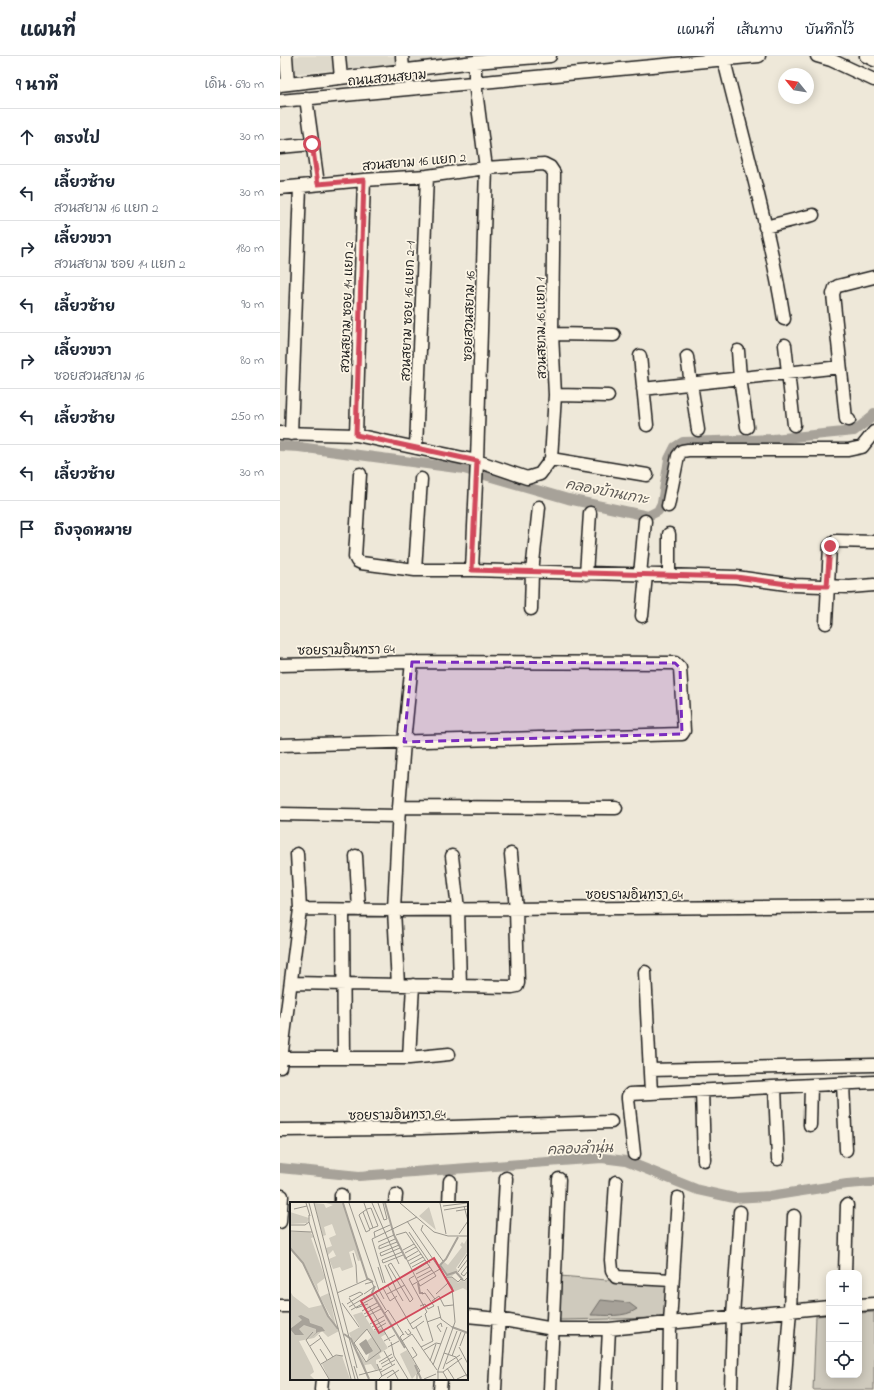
<!DOCTYPE html>
<html lang="th">
<meta charset="utf-8">
<style>
:root{--surface:#fff;--page:#f6f6f7;--text:#1f2937;--muted:#747a83;--line:#e0e1e3}
body{margin:0;font-family:"Indie Flower","Playpen Sans Thai",sans-serif;background:var(--page);color:var(--text)}
.controls{position:absolute;right:12px;bottom:12px;display:grid;overflow:hidden;border-radius:8px;box-shadow:0 2px 10px #0003}
.controls button{width:36px;height:36px;display:grid;place-items:center;padding:0;border:0;border-bottom:1px solid var(--line);background:var(--surface);color:var(--text);font:20px sans-serif}
.compass{position:absolute;left:498px;top:12px;width:36px;height:36px;border-radius:50%;background:var(--surface);box-shadow:0 2px 10px #0003;rotate:300deg}
.stop{position:absolute;width:12px;height:12px;margin:-9px;border:3px solid #d1495b;border-radius:50%;background:#fff}
.stop.end{background:#d1495b;border-color:#fff;box-shadow:0 1px 4px #0008}
.list{margin:0;padding:0;list-style:none}
h2{display:flex;justify-content:space-between;align-items:center;height:52px;margin:0;padding:0 16px;font-size:17px}
h2 small{font-size:13px;font-weight:400;color:var(--muted)}
.list li{display:grid;grid-template-columns:26px 1fr auto;gap:12px;align-items:center;box-sizing:border-box;height:56px;padding:0 16px;border-top:1px solid var(--line)}
.list b{display:block;font-size:15px;white-space:nowrap}
.list p{margin:0;font-size:13px;white-space:nowrap;color:var(--muted)}
.list em{font-size:13px;font-style:normal;color:var(--muted)}
.icon{flex:none;width:22px;height:22px;fill:none;stroke:currentColor;stroke-width:2;stroke-linecap:round;stroke-linejoin:round}
.map{position:relative;flex:none;width:594px;height:1334px;overflow:hidden}
header{display:flex;align-items:center;gap:24px;box-sizing:border-box;height:56px;padding:0 20px;background:var(--surface);border-bottom:1px solid var(--line)}
header strong{font-size:19px}
nav{display:flex;gap:22px;margin-inline-start:auto;font-size:14px}
main{display:flex}
aside{flex:1;background:var(--surface)}
.map>svg:first-child{display:block}
.built{fill:#ded9cb}
.green{fill:#cfcabd;stroke:#76736c}
.water{fill:#a7a299;stroke:#6f6c67}
.lines{fill:none;stroke-linecap:round;stroke-linejoin:round}
.canal{stroke:#a7a299;stroke-width:10}
.minor-casing{stroke:#1c1c1c;stroke-width:15}
.minor{stroke:#fcf5e5;stroke-width:12}
.route{stroke:#d1495b;stroke-width:5}
.marked{fill:#7b2cbf;fill-opacity:0.2;stroke:#7b2cbf;stroke-width:3;stroke-dasharray:8 5;stroke-linejoin:round}
.labels{text-anchor:middle;stroke-width:3.5;stroke-linejoin:round;paint-order:stroke}
.street-label{font-size:13px;fill:#1c1c1c;stroke:#fcf5e5}
.water-label{font-size:14px;font-style:italic;fill:#5b5854;stroke:#fcf5e5}
.inset-river{fill:none;stroke:#a7a299;stroke-width:2}
.inset-road{fill:none;stroke:#9a968d;stroke-width:1}
.view{fill:#d1495b;fill-opacity:0.15;stroke:#d1495b;stroke-width:2}
.inset-edge{fill:none;stroke:#1c1c1c;stroke-width:2}
</style>
<header>
<strong>แผนที่</strong>
<nav><a>แผนที่</a><a>เส้นทาง</a><a>บันทึกไว้</a></nav>
</header>
<main>
<aside>
<h2>9 นาที<small>เดิน · 690 m</small></h2>
<ul class="list">
<li><svg class="icon" aria-label="ahead" viewBox="0 0 24 24"><path d="M12 20V5M6 11l6-6 6 6"/></svg><div><b>ตรงไป</b></div><em>30 m</em></li>
<li><svg class="icon" aria-label="left" viewBox="0 0 24 24"><path d="M17 20v-9H6M10 6l-5 5 5 5"/></svg><div><b>เลี้ยวซ้าย</b><p>สวนสยาม 16 แยก 2</p></div><em>30 m</em></li>
<li><svg class="icon" aria-label="right" viewBox="0 0 24 24"><path d="M7 20v-9h11M14 6l5 5-5 5"/></svg><div><b>เลี้ยวขวา</b><p>สวนสยาม ซอย 14 แยก 2</p></div><em>180 m</em></li>
<li><svg class="icon" aria-label="left" viewBox="0 0 24 24"><path d="M17 20v-9H6M10 6l-5 5 5 5"/></svg><div><b>เลี้ยวซ้าย</b></div><em>90 m</em></li>
<li><svg class="icon" aria-label="right" viewBox="0 0 24 24"><path d="M7 20v-9h11M14 6l5 5-5 5"/></svg><div><b>เลี้ยวขวา</b><p>ซอยสวนสยาม 16</p></div><em>80 m</em></li>
<li><svg class="icon" aria-label="left" viewBox="0 0 24 24"><path d="M17 20v-9H6M10 6l-5 5 5 5"/></svg><div><b>เลี้ยวซ้าย</b></div><em>250 m</em></li>
<li><svg class="icon" aria-label="left" viewBox="0 0 24 24"><path d="M17 20v-9H6M10 6l-5 5 5 5"/></svg><div><b>เลี้ยวซ้าย</b></div><em>30 m</em></li>
<li><svg class="icon" aria-label="arrive" viewBox="0 0 24 24"><path d="M6 21V4h12l-3 4 3 4H6"/></svg><div><b>ถึงจุดหมาย</b></div></li>
</ul>
</aside>
<div class="map">
<svg width="594" height="1334" viewBox="0 0 594 1334">
<rect width="100%" height="100%" fill="#eee8d9"/>
<filter id="ink" filterUnits="userSpaceOnUse"><feTurbulence type="fractalNoise" baseFrequency=".025" numOctaves="2"/><feDisplacementMap in="SourceGraphic" scale="8" xChannelSelector="R" yChannelSelector="G"/><feConvolveMatrix kernelMatrix="1 2 1 2 8 2 1 2 1" color-interpolation-filters="sRGB"/></filter>
<g filter="url(#ink)">
<path class="built" d="M 0,0 L 200,0 L 0,19 Z"/>
<path class="green" d="M 280,1220 L 386,1229 L 386,1259 L 380,1262 L 279,1264 Z
M 594,1256 L 594,1334 L 533,1334 L 536,1260 L 549,1259 L 549,1319 L 579,1319 L 579,1257 Z"/>
<path class="water" d="M 321,1244 L 349,1247 L 357,1253 C 344,1262 326,1259 311,1259 Z"/>
<g class="lines">
<path class="canal" d="M 0,390 L 19,391 L 184,413 L 288,443 L 368,460 L 378,455 L 382,447 L 389,403 L 395,391 L 403,386 L 493,383 L 574,375 L 591,362 L 594,357
M 0,1112 L 79,1120 L 322,1102 L 346,1105 L 418,1134 L 454,1142 L 490,1140 L 567,1128 L 594,1126"/>
<g class="minor-casing">
<path id="minor" d="M 6,0 L 8,28
M 59,0 L 61,22
M 122,0 L 123,15
M 537,0 L 551,4 L 594,24
M 586,0 L 594,4
M 444,4 C 465,90 490,176 504,263
M 0,29 L 195,6 L 270,0
M 26,42 L 38,128
M 0,45 L 479,0
M 0,91 L 32,88
M 0,132 L 84,124 L 147,120 L 206,112 L 264,108 L 270,111 L 274,117 L 272,278 L 275,339 L 271,403 L 260,418 L 247,422 L 197,405 L 76,379 L 0,377
M 485,171 L 533,159
M 272,278 L 334,279
M 505,289 L 514,369
M 458,295 L 460,322 L 467,371
M 360,300 L 367,369
M 407,301 L 418,374
M 363,333 L 560,311
M 275,339 L 328,340
M 569,364 L 566,363 L 553,238 L 555,232 L 558,230 L 594,221
M 11,378 L 20,131
M 76,379 L 84,124
M 136,392 L 147,120
M 271,403 L 367,419
M 80,418 L 75,501 L 77,505 L 81,507 L 135,514 L 192,514 L 456,521 L 514,529 L 570,531 L 594,529
M 388,450 L 398,400 L 402,395 L 408,394 L 568,394 L 582,391 L 594,376
M 135,514 L 141,423
M 192,514 L 197,405 L 206,112 L 195,27 L 195,6
M 306,518 L 310,457
M 360,519 L 365,465
M 389,520 L 389,478
M 251,553 L 252,516 L 259,451
M 362,560 L 366,519
M 546,567 L 550,490 L 556,485 L 594,486
M 0,609 L 132,606 L 395,607 L 400,612 L 404,675 L 402,678 L 0,689
M 119,751 L 336,752
M 0,758 L 118,760
M 76,800 L 79,854
M 172,800 L 178,853 L 180,930
M 20,853 L 114,854 L 594,850
M 63,854 L 64,1002
M 365,916 L 371,1037
M 11,927 L 232,931 L 237,930 L 238,927 L 236,853 L 231,798
M 118,929 L 114,854 L 119,751 L 124,686 L 132,606
M 0,1002 L 129,1002 L 169,998
M 129,1002 L 133,929
M 0,1011 L 20,853 L 17,798
M 370,1014 L 594,1009
M 563,1028 L 566,1094
M 495,1032 L 498,1103
M 422,1034 L 424,1104
M 530,1069 L 531,1030
M 0,1074 L 109,1073 L 331,1066
M 354,1098 L 348,1043 L 348,1040 L 350,1038 L 594,1026
M 336,1126 L 331,1204 L 332,1214 L 336,1221 L 392,1224
M 61,1147 L 61,1139
M 115,1147 L 116,1139
M 169,1147 L 170,1125
M 0,1166 L 2,1140
M 565,1217 L 567,1149
M 579,1249 L 594,1248
M 0,1250 L 11,1250
M 187,1260 L 218,1263 L 273,1273 L 329,1273 L 549,1251
M 41,1334 L 42,1323
M 104,1334 L 104,1323
M 160,1334 L 161,1323
M 215,1334 L 226,1122
M 270,1334 L 279,1123
M 326,1334 L 329,1273
M 389,1334 L 390,1267 L 398,1142
M 451,1334 L 453,1260 L 460,1156
M 504,1334 L 510,1254 L 514,1160"/>
</g>
<use href="#minor" class="minor"/>
</g>
</g>
<g class="lines" filter="url(#ink)">
<path class="route" d="M 32,88 L 38,128 L 84,124 L 76,379 L 197,405 L 192,514 L 456,521 L 514,529 L 547,530 L 550,490"/>
</g>
<path class="marked" d="M 132,606 L 395,607 L 400,612 L 402,678 L 124,686 Z"/>
<g class="labels">
<g class="street-label">
<text transform="translate(107 21) rotate(-5)" y="5">ถนนสวนสยาม</text>
<text transform="translate(134 105) rotate(-5)" y="5">สวนสยาม 16 แยก 2</text>
<text transform="translate(66 251) rotate(-88)" y="5">สวนสยาม ซอย 14 แยก 2</text>
<text transform="translate(127 255) rotate(-88)" y="5">สวนสยาม ซอย 16 แยก 2-1</text>
<text transform="translate(188 260) rotate(-88)" y="5">ซอยสวนสยาม 16</text>
<text transform="translate(260 272) rotate(-91)" y="5">สวนสยาม 16 แยก 1</text>
<text transform="translate(66 593) rotate(-1)" y="5">ซอยรามอินทรา 64</text>
<text x="354" y="843">ซอยรามอินทรา 64</text>
<text transform="translate(117 1058) rotate(-1)" y="5">ซอยรามอินทรา 64</text>
</g>
<g class="water-label">
<text transform="translate(327 435) rotate(11)" y="5">คลองบ้านเกาะ</text>
<text transform="translate(300 1092) rotate(-2)" y="5">คลองลำนุ่น</text>
</g>
</g>
<g transform="translate(10 1146)">
<rect width="178" height="178" fill="#eee8d9"/>
<path d="M 24,1 L 34,2 L 36,6 L 43,3 L 36,1 L 53,1 L 72,58 L 68,59 L 64,48 L 59,50 L 63,65 L 52,69 L 50,65 L 43,67 L 39,57 L 46,54 L 43,48 L 38,53 L 36,46 L 42,44 L 39,36 L 46,33 L 42,22 L 34,25 L 36,33 L 33,34 ZM 139,5 L 146,28 L 129,14 ZM 0,10 L 19,16 L 17,21 L 0,22 ZM 0,30 L 20,30 L 24,35 L 21,36 L 35,76 L 27,82 L 29,91 L 14,62 L 0,45 ZM 178,35 L 178,49 L 166,66 L 168,69 L 162,74 L 157,74 L 150,63 L 154,60 L 158,63 L 172,45 L 170,43 L 172,40 L 174,42 ZM 156,75 L 162,75 L 168,81 L 171,78 L 174,80 L 178,75 L 178,89 L 173,86 L 163,90 ZM 0,89 L 3,94 L 19,106 L 32,103 L 49,129 L 38,135 L 32,129 L 24,136 L 9,139 L 22,164 L 24,170 L 20,173 L 24,177 L 0,177 ZM 39,91 L 46,125 L 30,95 ZM 72,110 L 84,129 L 92,126 L 96,132 L 91,135 L 98,146 L 89,152 L 91,156 L 86,158 L 86,161 L 89,167 L 85,168 L 81,162 L 75,163 L 76,170 L 67,151 L 69,150 L 75,160 L 77,159 L 81,145 L 77,139 L 82,135 L 78,127 L 63,141 L 59,131 L 70,125 L 63,113 ZM 117,148 L 129,169 L 122,177 L 110,152 ZM 45,154 L 52,154 L 60,177 L 39,177 L 32,162 Z" fill="#cfcabd"/>
<path d="M 11,113 L 19,117 L 20,121 L 32,125 L 35,129 L 28,130 L 19,137 L 26,131 L 26,127 L 14,123 L 9,127 L 14,133 L 5,133 L 0,127 L 12,118 L 8,114 ZM 76,137 L 83,149 L 76,153 L 69,142 Z" fill="#a7a299"/>
<path class="inset-river" d="M 53,1 L 77,76 L 83,80M 95,1 L 104,33 L 116,57M 168,35 L 156,57 L 150,63 L 157,73 L 166,70 L 173,78M 0,46 L 13,61 L 38,114 L 48,127M 128,81 L 130,91 L 133,91M 85,84 L 82,91 L 115,146M 162,125 L 178,131M 54,132 L 61,137 L 79,177M 125,163 L 131,177"/>
<path class="inset-road" d="M 16,1 L 20,14M 19,1 L 65,177M 24,1 L 67,166M 59,1 L 89,88 L 94,97M 74,1 L 83,26M 82,1 L 109,62M 88,1 L 94,18 L 97,17 L 93,1M 110,1 L 144,30 L 158,34 L 178,34M 150,1 L 156,32M 153,4 L 177,1M 174,4 L 178,19M 4,7 L 17,4M 154,8 L 178,4M 166,9 L 178,7M 73,10 L 80,28 L 76,30 L 69,13 L 70,12 L 77,7 L 81,6 L 88,24 L 80,27M 19,13 L 19,20 L 30,55 L 61,177M 117,19 L 162,85 L 165,120 L 148,168 L 148,177M 0,23 L 15,23 L 19,20M 133,23 L 131,28 L 153,59M 0,29 L 22,30M 119,30 L 140,61M 169,32 L 178,19M 106,33 L 116,30 L 146,74 L 130,84 L 116,56 L 128,49M 85,35 L 84,30 L 100,23M 105,37 L 89,44 L 89,47 L 107,40M 88,40 L 104,33M 109,43 L 90,51 L 91,54 L 110,46M 113,48 L 124,42M 112,50 L 92,58 L 93,61 L 113,53M 63,51 L 66,63 L 67,81M 115,51 L 126,45M 118,59 L 131,52M 101,61 L 123,97 L 120,100 L 98,63 ZM 120,62 L 133,55M 95,63 L 106,87M 178,63 L 171,72 L 174,74 L 178,69M 88,65 L 93,81M 122,65 L 135,58M 168,66 L 178,51M 124,69 L 137,61M 168,70 L 178,57M 126,72 L 140,65M 124,74 L 119,77 L 137,110 L 135,112 L 143,139 L 131,145M 155,75 L 162,75 L 168,80 L 171,77 L 174,79 L 178,75M 127,76 L 142,68M 95,81 L 82,37 L 127,15M 122,83 L 150,67M 98,84 L 123,127 L 134,119M 93,86 L 100,99 L 107,94M 106,87 L 113,99M 137,87 L 145,97M 47,91 L 78,77M 74,92 L 84,85 L 82,80 L 75,82M 97,92 L 115,83M 146,92 L 158,81M 59,95 L 70,90 L 73,92M 59,96 L 66,106 L 78,102M 142,99 L 149,94 L 154,104 L 163,103M 52,101 L 69,125M 57,102 L 73,92M 79,104 L 100,139M 130,104 L 135,102 L 138,107 L 144,104 L 135,91 L 132,92M 148,104 L 151,117 L 162,125M 59,105 L 81,92M 61,108 L 83,96M 96,108 L 85,90 L 101,82M 72,109 L 87,101M 95,111 L 98,108 L 114,133M 74,112 L 89,104M 75,115 L 91,107M 137,120 L 151,115M 80,122 L 94,114M 120,122 L 132,114M 82,125 L 95,118M 126,125 L 133,139M 77,127 L 91,149 L 76,160 L 64,141 ZM 84,128 L 96,121M 115,129 L 118,133 L 121,131 L 118,127M 23,130 L 16,138 L 39,177M 151,130 L 147,124 L 151,121 L 152,125M 113,132 L 110,135 L 130,169 L 127,172 L 127,177M 29,133 L 43,155M 94,139 L 105,133M 112,139 L 122,132 L 147,168M 101,140 L 104,154 L 118,177M 20,144 L 31,136M 170,144 L 175,131M 98,145 L 109,139M 122,145 L 127,153 L 123,156M 169,145 L 178,162M 30,147 L 37,158M 134,148 L 146,141 L 151,142M 94,149 L 102,163M 154,151 L 166,155 L 178,176M 162,154 L 171,130M 140,159 L 146,142M 89,160 L 102,152M 31,162 L 46,153 L 53,154M 87,162 L 92,174 L 89,177M 91,162 L 103,155M 156,162 L 170,153M 143,163 L 157,125M 64,164 L 68,177M 92,165 L 105,158M 157,166 L 164,177M 153,167 L 167,129M 91,170 L 105,162M 147,170 L 153,170 L 157,177M 153,170 L 172,156M 69,173 L 92,167M 92,174 L 103,168 L 108,177M 97,176 L 109,168M 134,177 L 146,172M 167,177 L 178,172"/>
<path class="view" d="M 144,56 L 163,89 L 89,131 L 71,99 Z"/>
<rect width="178" height="178" class="inset-edge"/>
</g>
</svg>
<div class="controls">
<button>+</button>
<button>−</button>
<button><svg class="icon" aria-label="locate" viewBox="0 0 24 24"><circle cx="12" cy="12" r="6"/><path d="M12 2v4M12 18v4M2 12h4M18 12h4"/></svg></button>
</div>
<svg class="compass" viewBox="-18 -18 36 36"><path d="M0-13l5 13h-10z" fill="#e53935"/><path d="M0 13l5-13h-10z" fill="#747a83"/></svg>
<div class="stop" style="left:32px;top:88px"></div>
<div class="stop end" style="left:550px;top:490px"></div>
</div>
</main>
